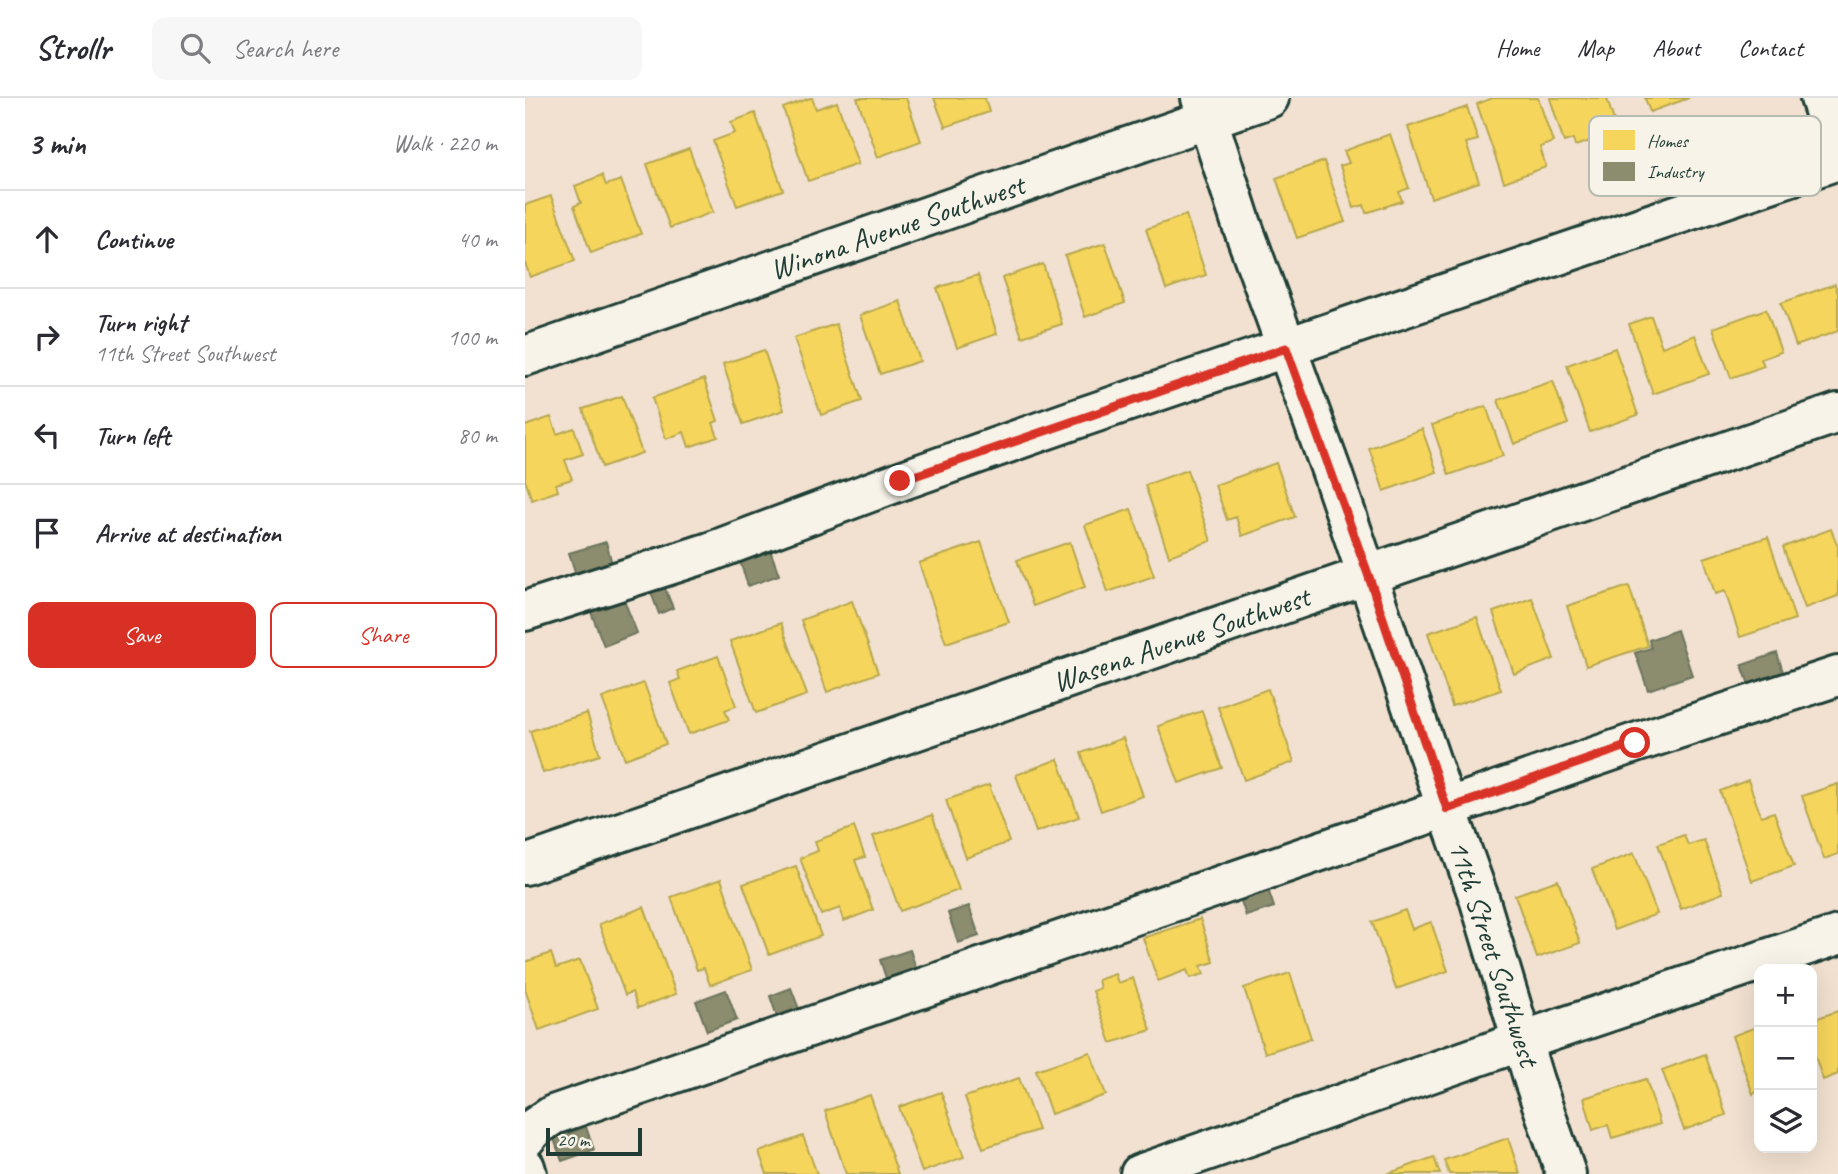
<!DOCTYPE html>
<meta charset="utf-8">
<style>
:root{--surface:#fff;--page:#f7f7f7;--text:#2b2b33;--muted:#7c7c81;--line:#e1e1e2;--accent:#d93025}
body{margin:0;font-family:Caveat,sans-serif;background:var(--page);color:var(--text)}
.controls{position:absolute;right:21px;bottom:21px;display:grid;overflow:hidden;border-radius:14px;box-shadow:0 7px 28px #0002}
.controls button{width:63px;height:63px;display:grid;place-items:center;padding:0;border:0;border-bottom:2px solid var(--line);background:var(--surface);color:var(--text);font:35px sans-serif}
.scale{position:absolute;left:21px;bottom:18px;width:96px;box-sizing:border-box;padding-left:7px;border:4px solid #1f3d34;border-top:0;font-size:19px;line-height:24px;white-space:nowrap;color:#1f3d34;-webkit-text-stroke:5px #f7f3e8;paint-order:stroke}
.stop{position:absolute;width:21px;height:21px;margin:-16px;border:5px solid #d93025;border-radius:50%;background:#fff}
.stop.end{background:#d93025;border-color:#fff;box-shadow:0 2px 7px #0008}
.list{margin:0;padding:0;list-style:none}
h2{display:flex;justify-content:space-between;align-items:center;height:91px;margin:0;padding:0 28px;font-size:30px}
h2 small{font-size:23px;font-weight:400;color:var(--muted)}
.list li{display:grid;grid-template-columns:46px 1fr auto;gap:21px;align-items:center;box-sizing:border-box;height:98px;padding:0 28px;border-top:2px solid var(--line)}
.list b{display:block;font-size:26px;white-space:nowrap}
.list p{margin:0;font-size:23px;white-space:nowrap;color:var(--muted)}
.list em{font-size:23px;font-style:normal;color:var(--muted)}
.actions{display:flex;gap:14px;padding:21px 28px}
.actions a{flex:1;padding:16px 0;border:2px solid var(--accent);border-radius:14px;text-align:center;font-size:24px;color:var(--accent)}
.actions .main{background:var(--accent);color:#fff}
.icon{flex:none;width:38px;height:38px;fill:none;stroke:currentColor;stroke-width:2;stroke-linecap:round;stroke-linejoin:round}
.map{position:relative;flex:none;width:1313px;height:1076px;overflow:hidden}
header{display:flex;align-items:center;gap:42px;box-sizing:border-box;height:98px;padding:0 35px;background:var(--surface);border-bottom:2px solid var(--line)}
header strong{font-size:33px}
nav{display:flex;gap:38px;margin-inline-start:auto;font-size:24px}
.search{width:490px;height:63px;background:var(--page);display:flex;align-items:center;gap:18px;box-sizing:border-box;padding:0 24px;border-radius:14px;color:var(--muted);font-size:26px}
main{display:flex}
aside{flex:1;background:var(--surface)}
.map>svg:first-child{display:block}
.homes{fill:#f6d55c;stroke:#b6a750;stroke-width:2}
.industry{fill:#8c8c6e;stroke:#6b745d;stroke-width:2}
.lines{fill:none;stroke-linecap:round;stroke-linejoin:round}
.minor-casing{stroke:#1f3d34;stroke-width:44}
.minor{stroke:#f7f3e8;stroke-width:38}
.route{stroke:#d93025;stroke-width:9}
.labels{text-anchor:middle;stroke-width:7;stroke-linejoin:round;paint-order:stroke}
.street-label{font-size:30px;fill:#1f3d34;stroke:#f7f3e8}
.key{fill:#f7f3e8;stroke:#b6bcb2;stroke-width:2}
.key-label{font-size:19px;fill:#1f3d34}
</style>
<header>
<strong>Strollr</strong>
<div class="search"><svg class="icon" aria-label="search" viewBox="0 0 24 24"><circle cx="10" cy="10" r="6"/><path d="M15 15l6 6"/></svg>Search here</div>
<nav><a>Home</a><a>Map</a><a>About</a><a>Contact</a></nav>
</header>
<main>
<aside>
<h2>3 min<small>Walk · 220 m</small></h2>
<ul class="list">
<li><svg class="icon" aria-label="ahead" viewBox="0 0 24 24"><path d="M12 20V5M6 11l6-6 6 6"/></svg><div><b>Continue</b></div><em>40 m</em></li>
<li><svg class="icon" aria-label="right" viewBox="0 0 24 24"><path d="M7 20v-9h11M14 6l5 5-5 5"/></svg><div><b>Turn right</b><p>11th Street Southwest</p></div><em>100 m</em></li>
<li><svg class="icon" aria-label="left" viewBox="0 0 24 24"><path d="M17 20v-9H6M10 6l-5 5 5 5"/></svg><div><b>Turn left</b></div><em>80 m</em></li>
<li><svg class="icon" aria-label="arrive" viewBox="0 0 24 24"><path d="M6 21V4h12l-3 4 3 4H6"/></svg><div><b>Arrive at destination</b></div></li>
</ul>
<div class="actions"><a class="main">Save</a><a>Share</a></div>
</aside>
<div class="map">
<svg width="1313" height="1076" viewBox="0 0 1313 1076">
<rect width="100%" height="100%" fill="#f2e1d0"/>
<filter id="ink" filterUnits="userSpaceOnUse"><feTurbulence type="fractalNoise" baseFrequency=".0143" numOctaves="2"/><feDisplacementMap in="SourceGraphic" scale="14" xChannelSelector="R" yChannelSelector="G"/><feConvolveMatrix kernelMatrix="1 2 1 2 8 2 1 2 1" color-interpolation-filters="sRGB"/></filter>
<g filter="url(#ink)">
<path class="homes" d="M 285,0 L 287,0 L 291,11 L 312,4 L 333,66 L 283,83 L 258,10 Z
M 332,0 L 381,0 L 396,43 L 353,59 Z
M 409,0 L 460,0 L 464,14 L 420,29 Z
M 968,0 L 1013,0 L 1028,44 L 1015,49 L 1021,69 L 979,84 L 952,6 Z
M 1025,0 L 1086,0 L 1082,1 L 1090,26 L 1082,29 L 1084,37 L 1050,48 L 1048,41 L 1039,44 Z
M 1120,0 L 1164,0 L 1125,14 Z
M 942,9 L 953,42 L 941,45 L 954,84 L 906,100 L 883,29 Z
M 230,15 L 258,92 L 212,108 L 188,43 L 210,35 L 206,24 Z
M 865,36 L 884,90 L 874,94 L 877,103 L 841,115 L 839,107 L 829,110 L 815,68 L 824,65 L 819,53 Z
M 164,51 L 188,114 L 145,130 L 122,66 Z
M 799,63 L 820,124 L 772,140 L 751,80 Z
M 77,77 L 81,87 L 96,82 L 116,136 L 66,155 L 49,108 L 56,105 L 50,88 Z
M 26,98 L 50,163 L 5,179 L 0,165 L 0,107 Z
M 661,117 L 681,177 L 641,191 L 621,131 Z
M 580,145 L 600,205 L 560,219 L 540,158 Z
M 518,166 L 537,226 L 497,239 L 477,180 Z
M 453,177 L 472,236 L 432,250 L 412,190 Z
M 1310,186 L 1313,196 L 1313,233 L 1271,248 L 1256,205 Z
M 375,203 L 395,263 L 355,276 L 335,217 Z
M 1241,211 L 1256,254 L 1236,261 L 1239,268 L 1206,280 L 1188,230 Z
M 1126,218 L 1137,249 L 1170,237 L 1184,276 L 1128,296 L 1104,226 Z
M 311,226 L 337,303 L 296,317 L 269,240 Z
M 1090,250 L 1113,317 L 1065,334 L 1042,267 Z
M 239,252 L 259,312 L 218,326 L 198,266 Z
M 179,281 L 193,323 L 188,325 L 193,339 L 164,349 L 159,334 L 141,341 L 127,300 Z
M 1028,283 L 1043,326 L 989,346 L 973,302 Z
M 97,298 L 117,355 L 77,369 L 58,311 Z
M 961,308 L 978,358 L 924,377 L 907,327 Z
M 26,319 L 32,336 L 49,330 L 58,356 L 40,362 L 47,381 L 31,386 L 33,393 L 7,402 L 0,382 L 0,328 Z
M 897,331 L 912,374 L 859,393 L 844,350 Z
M 751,365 L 770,419 L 717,438 L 711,419 L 702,422 L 690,387 Z
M 662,372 L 686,443 L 644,458 L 620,387 Z
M 606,411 L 629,478 L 583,494 L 560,427 Z
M 1306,431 L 1313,449 L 1313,498 L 1280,510 L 1258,449 Z
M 1243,439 L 1270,521 L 1215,539 L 1200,493 L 1190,496 L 1179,460 Z
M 456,444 L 484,524 L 421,545 L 394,465 Z
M 545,444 L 560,489 L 508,508 L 492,462 Z
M 1104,488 L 1123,548 L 1061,568 L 1042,508 Z
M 1007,500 L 1029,561 L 989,576 L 968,514 Z
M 327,503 L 353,575 L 302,594 L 276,522 Z
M 952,519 L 976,592 L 927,608 L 903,535 Z
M 256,525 L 282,597 L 231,615 L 205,543 Z
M 193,558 L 211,608 L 200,612 L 204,622 L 164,636 L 145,585 L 155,581 L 152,573 Z
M 119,585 L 141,646 L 100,661 L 77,600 Z
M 743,591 L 769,664 L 719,682 L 693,609 Z
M 677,613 L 697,670 L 654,685 L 633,628 Z
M 62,615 L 75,657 L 18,675 L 5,633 Z
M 598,640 L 618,698 L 576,713 L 556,655 Z
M 533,661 L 554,719 L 511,734 L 491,677 Z
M 1223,682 L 1236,718 L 1249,714 L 1269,768 L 1227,783 L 1195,693 Z
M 1313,686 L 1313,756 L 1299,761 L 1277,698 Z
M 464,687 L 484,744 L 441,760 L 421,702 Z
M 407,717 L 434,792 L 375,813 L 348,738 Z
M 329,729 L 340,759 L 330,762 L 348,812 L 319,823 L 315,810 L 296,817 L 275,760 L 293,753 L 290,743 Z
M 1159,737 L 1163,747 L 1179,742 L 1198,795 L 1156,811 L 1133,746 Z
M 1109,755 L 1132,816 L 1089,832 L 1067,771 Z
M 271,768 L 296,838 L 244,857 L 218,786 Z
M 196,781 L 227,872 L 185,887 L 179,870 L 172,872 L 146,799 Z
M 1033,782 L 1055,845 L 1012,860 L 990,797 Z
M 119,809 L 151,896 L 113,910 L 107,894 L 100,897 L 74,826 Z
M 880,812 L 887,831 L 906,824 L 923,873 L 871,891 L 847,824 Z
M 675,821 L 689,864 L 676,868 L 679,876 L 665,880 L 662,872 L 633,883 L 618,840 Z
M 26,855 L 31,870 L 55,862 L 73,911 L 14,932 L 0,891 L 0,864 Z
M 765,875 L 786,940 L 740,955 L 719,890 Z
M 590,876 L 593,885 L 608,880 L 626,932 L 586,945 L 568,893 L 575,890 L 573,882 Z
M 1313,913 L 1313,976 L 1298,982 L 1287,949 L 1287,922 Z
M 1234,928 L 1234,993 L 1228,996 L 1207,938 Z
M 565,954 L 581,997 L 526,1016 L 511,972 Z
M 1180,956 L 1201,1017 L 1159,1032 L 1137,972 Z
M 494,980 L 513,1032 L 458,1050 L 440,999 Z
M 1121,981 L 1135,1026 L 1087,1040 L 1083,1027 L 1068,1032 L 1059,1000 Z
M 416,994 L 439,1059 L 397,1074 L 374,1009 Z
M 345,997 L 373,1076 L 321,1076 L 300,1013 Z
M 278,1038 L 292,1076 L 242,1076 L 234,1054 Z
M 983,1040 L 995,1076 L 924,1076 L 919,1062 Z
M 909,1059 L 915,1076 L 862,1076 Z"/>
<path class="industry" d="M 81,444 L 88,469 L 52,480 L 44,455 Z
M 243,446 L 254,477 L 223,488 L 213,457 Z
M 137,483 L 148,510 L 134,516 L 124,489 Z
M 99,502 L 112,535 L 79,548 L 66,514 Z
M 1152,532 L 1167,577 L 1123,592 L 1110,555 L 1126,550 L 1124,542 Z
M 1252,555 L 1261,583 L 1227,595 L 1217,567 Z
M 743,791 L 749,809 L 721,818 L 715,800 Z
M 444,808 L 454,838 L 433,845 L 423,815 Z
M 385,852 L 395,882 L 365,892 L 355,862 Z
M 266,890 L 277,919 L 255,927 L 245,898 Z
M 201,892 L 212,922 L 182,933 L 171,903 Z
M 61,1029 L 69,1052 L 37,1063 L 29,1041 Z"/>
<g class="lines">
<g class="minor-casing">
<path id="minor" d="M 676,0 L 716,124 L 806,372 L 922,711 L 954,800 L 1009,983 L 1041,1076
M 1295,0 L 1313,56
M 0,258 C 248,171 496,86 744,0
M 0,513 L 185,454 L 375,383 L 551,321 L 1313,62
M 0,767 L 1313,315
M 0,1041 L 10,1029 L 28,1017 L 1110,645 L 1313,578
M 0,1069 L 2,1076
M 615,1076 L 997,943 L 1313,837"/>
</g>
<use href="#minor" class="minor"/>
</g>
</g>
<g class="lines" filter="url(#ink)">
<path class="route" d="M 375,383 L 761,250 L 843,476 L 922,711 L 1110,645"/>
</g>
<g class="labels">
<g class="street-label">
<text transform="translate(372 129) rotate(-19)" y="10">Winona Avenue Southwest</text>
<text transform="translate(656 541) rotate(-19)" y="10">Wasena Avenue Southwest</text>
<text transform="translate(969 855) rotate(72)" y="10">11th Street Southwest</text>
</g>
</g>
<rect x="1064" y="18" width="232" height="80" rx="10" class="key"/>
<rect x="1078" y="32" width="32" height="20" fill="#f6d55c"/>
<rect x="1078" y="64" width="32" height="19" fill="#8c8c6e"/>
<g class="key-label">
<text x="1122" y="49">Homes</text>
<text x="1122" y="80">Industry</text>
</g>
</svg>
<div class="controls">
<button>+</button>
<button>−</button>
<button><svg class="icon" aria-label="layers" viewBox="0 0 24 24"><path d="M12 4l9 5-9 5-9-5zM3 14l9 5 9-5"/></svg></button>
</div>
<div class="scale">20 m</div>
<div class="stop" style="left:1110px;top:645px"></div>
<div class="stop end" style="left:375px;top:383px"></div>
</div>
</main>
